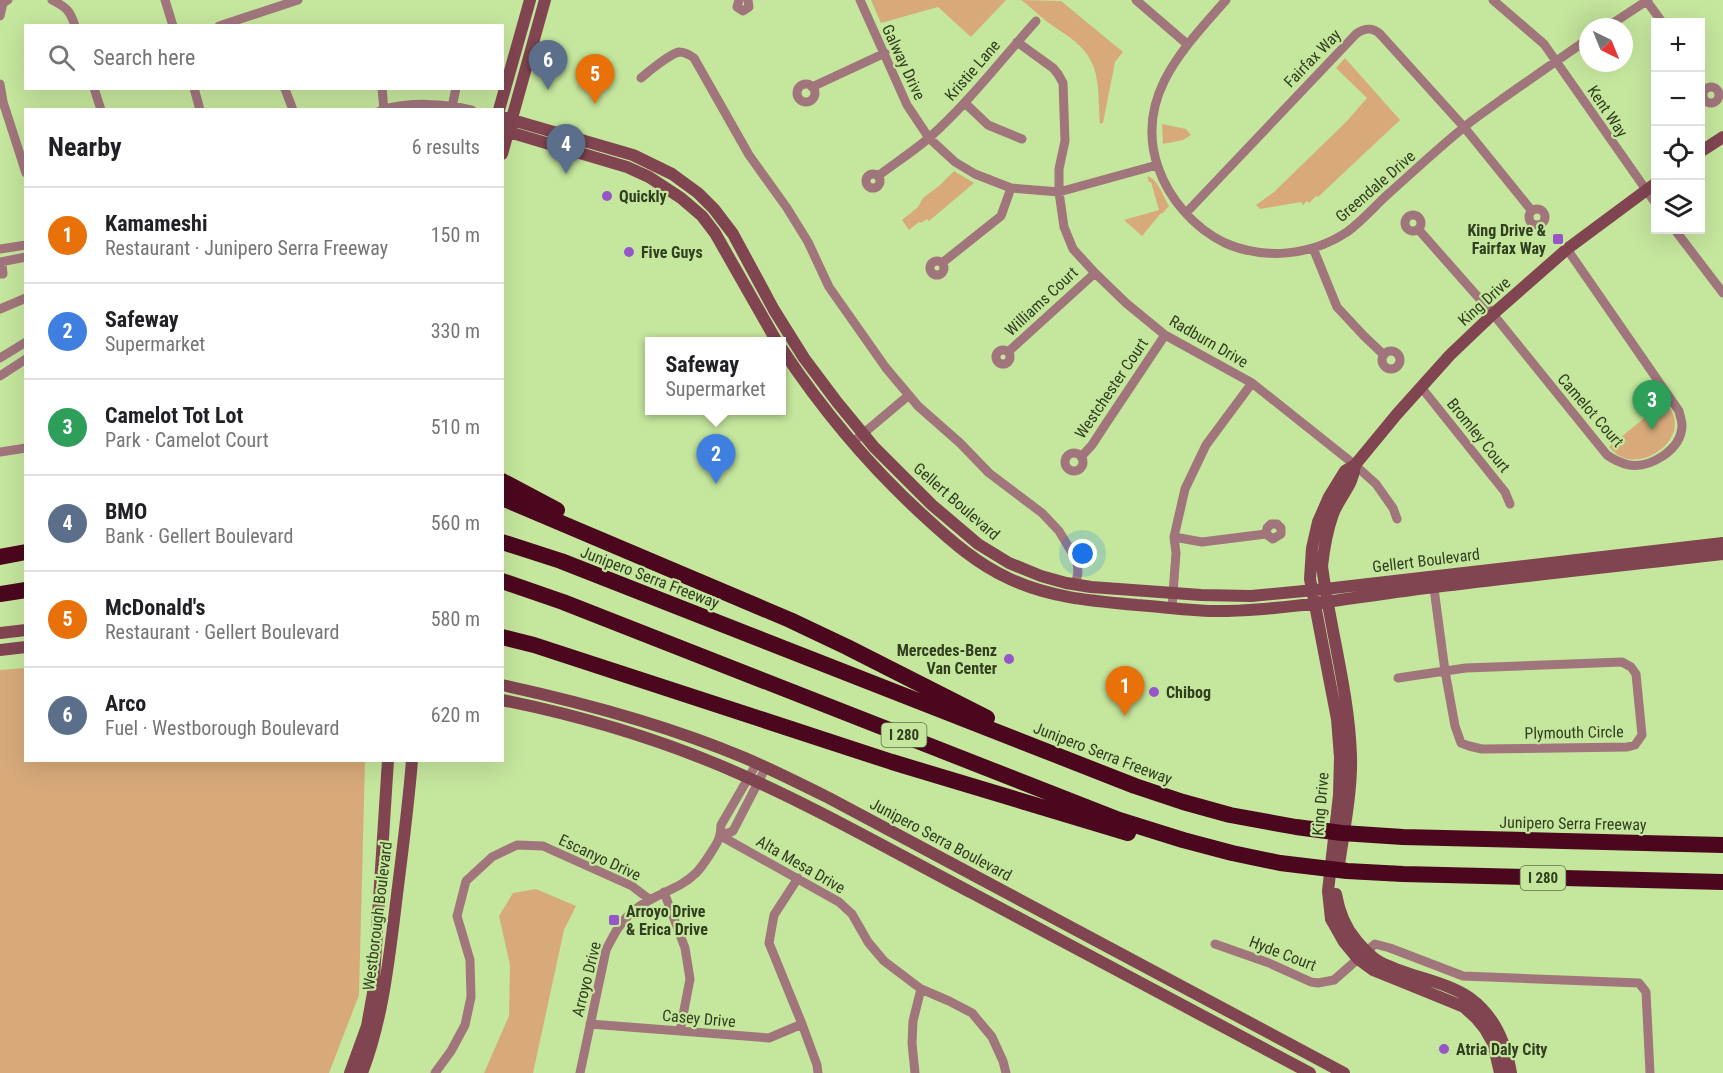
<!DOCTYPE html>
<meta charset="utf-8">
<style>
:root{--surface:#fff;--page:#f6f6f6;--text:#202124;--muted:#757577;--line:#e0e0e0;--accent:#ea580c}
body{margin:0;font-family:"Roboto Condensed",sans-serif;background:var(--page);color:var(--text)}
.controls{position:absolute;right:18px;top:18px;display:grid;overflow:hidden;border-radius:0px;box-shadow:0 6px 24px #0002}
.controls button{width:54px;height:54px;display:grid;place-items:center;padding:0;border:0;border-bottom:2px solid var(--line);background:var(--surface);color:var(--text);font:30px sans-serif}
.compass{position:absolute;left:1579px;top:18px;width:54px;height:54px;border-radius:50%;background:var(--surface);box-shadow:0 6px 24px #0002;rotate:137deg}
.you{position:absolute;left:1083px;top:554px;width:21px;height:21px;margin:-15px;border:4px solid #fff;border-radius:50%;background:#1a73e8;box-shadow:0 0 0 9px #1a73e833}
.badge{display:grid;place-items:center;width:39px;height:39px;border-radius:50%;background:var(--accent);color:#fff;font-size:20px;font-weight:700}
.pin{position:absolute;translate:-50% -50px;filter:drop-shadow(0 2px 3px #0008)}
.pin::after{content:'';position:absolute;top:32px;width:21px;height:18px;background:inherit;clip-path:polygon(0 0,100% 0,50% 100%)}
.popup{position:absolute;left:645px;top:337px;width:141px;height:78px;box-sizing:border-box;display:grid;place-content:center;border-radius:0px;background:var(--surface);filter:drop-shadow(0 2px 4px #0005);font-size:20px;white-space:nowrap;color:var(--muted)}
.popup b{font-size:22px;color:var(--text)}
.popup::after{content:'';position:absolute;left:50%;top:100%;margin-left:-12px;border:12px solid transparent;border-top-color:var(--surface)}
.list{margin:0;padding:0;list-style:none}
h2{display:flex;justify-content:space-between;align-items:center;height:78px;margin:0;padding:0 24px;font-size:26px}
h2 small{font-size:20px;font-weight:400;color:var(--muted)}
.list li{display:grid;grid-template-columns:39px 1fr auto;gap:18px;align-items:center;box-sizing:border-box;height:96px;padding:0 24px;border-top:2px solid var(--line)}
.list b{display:block;font-size:22px;white-space:nowrap}
.list p{margin:0;font-size:20px;white-space:nowrap;color:var(--muted)}
.list em{font-size:20px;font-style:normal;color:var(--muted)}
.icon{flex:none;width:33px;height:33px;fill:none;stroke:currentColor;stroke-width:2;stroke-linecap:round;stroke-linejoin:round}
.map{position:relative;flex:none;width:1723px;height:1073px;overflow:hidden}
.search{position:absolute;background:var(--surface);box-shadow:0 6px 24px #0002;left:24px;top:24px;width:480px;height:66px;display:flex;align-items:center;gap:15px;box-sizing:border-box;padding:0 21px;border-radius:0px;color:var(--muted);font-size:22px}
.panel{position:absolute;background:var(--surface);box-shadow:0 6px 24px #0002;left:24px;top:108px;width:480px;height:654px;border-radius:0px}
.map>svg:first-child{display:block}
.green{fill:#d8aa7a}
.lines{fill:none;stroke-linecap:round;stroke-linejoin:round}
.street{stroke:#a1757c;stroke-width:9}
.secondary{stroke:#814551;stroke-width:12}
.highway{stroke:#4b071e;stroke-width:16}
.poi-dot{fill:#9755ca;stroke:#c5e69d;stroke-width:2}
.labels{text-anchor:middle;stroke-width:4.5;stroke-linejoin:round;paint-order:stroke}
.shield{fill:#c5e69d;stroke:#5d7046;stroke-width:1.5}
.shield-label{font-size:15px;font-weight:bold;fill:#313e20}
.street-label{font-size:16px;fill:#313e20;stroke:#c5e69d}
.poi-label{font-size:16px;font-weight:bold;fill:#313e20;stroke:#c5e69d;text-anchor:start}
</style>
<div class="map">
<svg width="1723" height="1073" viewBox="0 0 1723 1073">
<rect width="100%" height="100%" fill="#c5e69d"/>
<path class="green" d="M 871,0 L 1006,0 L 971,37 L 938,7 L 881,23 Z
M 1021,0 L 1061,1 L 1123,52 L 1115,62 L 1103,123 L 1100,124 C 1098,105 1100,86 1094,68 C 1086,44 1065,35 1046,21 C 1037,14 1030,6 1021,0 Z
M 1345,58 L 1400,120 L 1318,197 L 1316,196 L 1309,203 L 1307,201 L 1303,205 L 1301,202 L 1260,209 L 1256,205 L 1274,192 L 1347,121 L 1367,98 L 1336,68 Z
M 1162,124 L 1186,129 L 1191,135 L 1183,140 L 1163,144 Z
M 954,171 L 974,183 L 929,221 L 927,219 L 921,223 L 919,222 L 909,230 L 902,220 L 918,207 L 923,198 L 939,186 Z
M 1147,176 C 1158,179 1163,196 1169,206 L 1162,214 L 1161,213 L 1142,236 L 1124,220 L 1159,210 L 1151,182 L 1149,182 Z
M 1665,401 C 1668,406 1673,412 1674,417 C 1681,443 1646,466 1624,458 C 1618,456 1614,452 1609,447 Z
M 25,668 L 26,760 L 365,761 L 359,995 L 329,1073 L 0,1073 L 0,670 Z
M 536,889 L 576,906 L 564,930 L 533,1073 L 484,1073 L 509,1016 L 510,965 L 499,916 L 513,893 Z"/>
<g class="lines">
<path class="street" d="M 52,0 C 66,7 70,10 75,26
M 165,0 L 173,26
M 739,0 L 737,7 L 743,11 L 749,7 L 748,0
M 860,0 L 907,105 L 929,138 L 955,162 L 975,174 L 1011,188 L 1059,192 L 1157,165
M 1136,0 L 1187,44
M 1226,0 C 1184,48 1134,97 1158,167 C 1169,199 1194,228 1225,243 C 1264,260 1311,256 1347,232 C 1361,222 1374,207 1387,195 C 1412,173 1436,150 1462,129 C 1474,118 1489,109 1502,99 C 1531,79 1559,59 1588,39
M 1493,0 L 1544,44 L 1656,204
M 1646,0 L 1662,22
M 0,16 L 3,3 L 8,0
M 219,26 L 298,0
M 1607,27 L 1648,0
M 1017,42 L 1053,68 L 1058,74 L 1063,83 L 1065,141 L 1059,169 L 1059,192 L 1064,227 L 1073,249 L 1095,273 L 1126,303 L 1165,335 L 1252,383 L 1355,465 L 1376,484 L 1393,508 L 1397,519
M 641,78 C 649,71 670,54 679,52 C 684,52 690,55 694,58 L 749,155 L 787,208 L 808,242 L 829,287 L 886,368 L 918,406 L 960,443 L 989,473 L 1042,513 L 1059,531 L 1077,561 L 1078,573 L 1075,585
M 0,84 L 3,102 L 26,173
M797 93a9 9 0 1 1 18 0a9 9 0 1 1-18 0Z
M1703 95a8 8 0 1 1 16 0a8 8 0 1 1-16 0Z
M 812,87 L 885,53
M 94,88 L 101,110
M 194,88 L 200,110
M 382,88 L 384,110
M 285,89 L 293,110
M 965,103 L 988,125 L 1022,139
M 452,107 L 456,88
M 381,110 C 409,102 443,103 472,110
M866 181a7 7 0 1 1 14 0a7 7 0 1 1-14 0Z
M 878,176 C 895,163 914,151 930,137 C 969,102 1001,60 1036,21
M1529 217a8 8 0 1 1 16 0a8 8 0 1 1-16 0Z
M 1186,213 L 1356,34 C 1365,28 1372,27 1380,34 L 1464,127 L 1532,211
M1405 223a8 8 0 1 1 16 0a8 8 0 1 1-16 0Z
M 1418,229 L 1493,314 L 1607,455 C 1614,460 1621,463 1629,465 C 1651,468 1681,450 1682,426 C 1682,421 1680,416 1679,411 L 1567,249
M 1675,230 L 1723,293
M 1313,248 L 1337,307 L 1364,336 L 1384,355
M 0,249 L 26,245
M930 268a7 7 0 1 1 14 0a7 7 0 1 1-14 0Z
M 0,262 L 26,257
M 942,263 L 1001,216 L 1011,188
M 0,274 L 3,274 L 2,262
M 0,309 L 26,298
M996 357a7 7 0 1 1 14 0a7 7 0 1 1-14 0Z
M1382 360a9 9 0 1 1 18 0a9 9 0 1 1-18 0Z
M 1008,352 L 1095,273
M 0,358 L 26,342
M 0,376 L 26,359
M 1421,387 L 1505,492 L 1510,504
M 852,443 L 909,395
M 0,452 L 26,448
M1065 462a9 9 0 1 1 18 0a9 9 0 1 1-18 0Z
M 1081,457 L 1092,445 L 1105,425 L 1165,335
M 1174,537 L 1202,542 L 1266,534 L 1273,539 L 1281,534 L 1281,528 L 1277,524 L 1271,524 L 1267,528 L 1266,534
M 1172,607 L 1176,553 L 1174,537 L 1185,489 L 1206,445 L 1252,383
M 1622,662 L 1631,667 L 1636,674 L 1642,735 L 1635,745 L 1627,747 L 1482,749 L 1469,746 L 1461,743 L 1455,726 L 1445,671 L 1466,668 Z
M 1398,678 L 1445,671 L 1433,581
M 721,836 L 839,902 L 852,914 L 868,942 L 884,961 L 921,989 L 949,1001 L 972,1013 L 992,1037 L 1003,1061 L 1006,1073
M 721,836 L 733,831 L 766,767
M 798,878 L 774,915 L 769,943 L 802,1024 L 817,1065 L 818,1073
M 664,892 L 685,948 L 690,979 L 680,1031
M 1215,944 L 1269,963 L 1311,982 L 1318,983 L 1334,980 L 1375,944 L 1390,948 L 1463,976 L 1639,983 L 1646,992 L 1650,1073
M 590,1024 L 769,1038 L 802,1024
M 435,1073 L 451,1051 L 465,1025 L 471,997 L 470,960 L 457,916 L 466,881 L 492,857 L 517,845 L 543,846 L 632,886 L 649,899
M 580,1073 L 606,950 C 614,934 621,920 636,909 C 654,894 679,890 696,873 C 702,867 707,859 712,851 C 718,842 721,836 721,825 L 757,763
M 915,1073 L 912,1043 L 913,1021 L 921,989"/>
<path class="secondary" d="M 499,110 L 530,0
M 502,117 L 633,155 L 672,174 L 698,193 L 714,209 L 733,234 L 774,310 L 804,358 L 837,402 L 874,447 L 932,505 L 978,544 L 1009,563 L 1041,576 L 1066,583 L 1091,587 L 1201,595 L 1251,596 L 1325,589 L 1723,543
M 502,130 L 627,167 L 649,177 L 681,198 L 702,216 L 715,233 L 777,342
M 1700,152 L 1723,137
M 502,154 L 545,0
M 782,349 C 823,411 870,467 925,517 C 951,541 977,564 1010,579 C 1051,598 1093,601 1137,605 C 1167,607 1197,612 1227,611 C 1297,609 1366,595 1435,587 C 1531,575 1627,565 1723,554
M 0,633 L 26,630
M 0,650 L 26,647
M 502,685 C 585,703 667,725 745,758 C 773,770 801,784 829,798 L 1344,1073
M 502,700 C 577,715 649,736 719,765 C 807,802 890,850 974,894 C 1086,954 1198,1013 1310,1073
M 1339,865 C 1344,829 1352,792 1351,756 C 1349,692 1330,629 1322,566 C 1324,548 1327,531 1333,514 C 1340,496 1354,484 1355,465
M 1336,894 C 1339,911 1345,927 1356,940 C 1363,948 1370,957 1380,962 C 1408,977 1443,980 1470,998 C 1495,1016 1506,1043 1511,1073
M 350,1073 L 367,1026 L 373,993 L 388,760
M 362,1073 C 382,1021 388,967 395,911 C 401,861 408,811 412,760
M 1500,1073 L 1493,1043 L 1485,1029 L 1476,1018 L 1464,1007 L 1447,1000 L 1373,970 L 1358,959 L 1344,942 L 1331,919 L 1328,891 L 1339,795 L 1340,757 L 1337,719 L 1310,579 L 1312,548 L 1318,522 L 1329,497 L 1345,471 L 1355,465 L 1397,414 L 1450,355 L 1493,314 L 1567,249 L 1656,183"/>
<path class="highway" d="M 502,481 L 557,510
M 502,498 L 790,620 L 847,647 L 987,718
M 502,542 L 561,561 L 1135,786 L 1183,802 L 1230,815 L 1296,827 L 1342,833 L 1403,837 L 1723,845
M 0,557 L 26,552
M 502,581 L 563,602 L 1119,820 L 1183,840 L 1232,853 L 1280,863 L 1347,871 L 1403,874 L 1723,882
M 0,594 L 26,590
M 502,637 L 534,645 L 892,762 L 1128,833"/>
</g>
<g class="poi-dot">
<circle cx="607" cy="196" r="6"/>
<rect x="1552" y="233" width="12" height="12" rx="3"/>
<circle cx="629" cy="252" r="6"/>
<circle cx="1009" cy="659" r="6"/>
<circle cx="1154" cy="692" r="6"/>
<rect x="608" y="914" width="12" height="12" rx="3"/>
<circle cx="1444" cy="1049" r="6"/>
</g>
<g class="labels">
<g class="shield">
<rect x="881.5" y="723" width="45" height="24" rx="4.5"/>
<rect x="1520.5" y="866" width="45" height="24" rx="4.5"/>
</g>
<g class="shield-label">
<text x="904" y="740">I 280</text>
<text x="1543" y="883">I 280</text>
</g>
<g class="street-label">
<text transform="translate(1312 58) rotate(-46)" y="6">Fairfax Way</text>
<text transform="translate(904 62) rotate(65)" y="6">Galway Drive</text>
<text transform="translate(972 70) rotate(-49)" y="6">Kristie Lane</text>
<text transform="translate(1608 111) rotate(56)" y="6">Kent Way</text>
<text transform="translate(1375 186) rotate(-41)" y="6">Greendale Drive</text>
<text transform="translate(1041 301) rotate(-43)" y="6">Williams Court</text>
<text transform="translate(1484 301) rotate(-42)" y="6">King Drive</text>
<text transform="translate(1209 341) rotate(30)" y="6">Radburn Drive</text>
<text transform="translate(1111 388) rotate(-56)" y="6">Westchester Court</text>
<text transform="translate(1591 410) rotate(49)" y="6">Camelot Court</text>
<text transform="translate(1479 435) rotate(51)" y="6">Bromley Court</text>
<text transform="translate(957 501) rotate(41)" y="6">Gellert Boulevard</text>
<text transform="translate(1426 560) rotate(-7)" y="6">Gellert Boulevard</text>
<text transform="translate(650 577) rotate(21)" y="6">Junipero Serra Freeway</text>
<text transform="translate(1574 732) rotate(-1)" y="6">Plymouth Circle</text>
<text transform="translate(1103 753) rotate(21)" y="6">Junipero Serra Freeway</text>
<text transform="translate(1320 804) rotate(-85)" y="6">King Drive</text>
<text transform="translate(1573 823) rotate(1)" y="6">Junipero Serra Freeway</text>
<text transform="translate(941 839) rotate(28)" y="6">Junipero Serra Boulevard</text>
<text transform="translate(600 857) rotate(25)" y="6">Escanyo Drive</text>
<text transform="translate(801 864) rotate(30)" y="6">Alta Mesa Drive</text>
<text transform="translate(377 916) rotate(-83)" y="6">Westborough Boulevard</text>
<text transform="translate(1283 953) rotate(21)" y="6">Hyde Court</text>
<text transform="translate(586 979) rotate(-76)" y="6">Arroyo Drive</text>
<text transform="translate(699 1018) rotate(5)" y="6">Casey Drive</text>
</g>
<g class="poi-label">
<text x="619" y="202">Quickly</text>
<text x="1546" y="236" text-anchor="end">King Drive &amp;<tspan x="1546" dy="18">Fairfax Way</tspan></text>
<text x="641" y="258">Five Guys</text>
<text x="997" y="656" text-anchor="end">Mercedes-Benz<tspan x="997" dy="18">Van Center</tspan></text>
<text x="1166" y="698">Chibog</text>
<text x="626" y="917">Arroyo Drive<tspan x="626" dy="18">&amp; Erica Drive</tspan></text>
<text x="1456" y="1055">Atria Daly City</text>
</g>
</g>
</svg>
<div class="controls">
<button>+</button>
<button>−</button>
<button><svg class="icon" aria-label="locate" viewBox="0 0 24 24"><circle cx="12" cy="12" r="6"/><path d="M12 2v4M12 18v4M2 12h4M18 12h4"/></svg></button>
<button><svg class="icon" aria-label="layers" viewBox="0 0 24 24"><path d="M12 4l9 5-9 5-9-5zM3 14l9 5 9-5"/></svg></button>
</div>
<svg class="compass" viewBox="-18 -18 36 36"><path d="M0-13l5 13h-10z" fill="#e53935"/><path d="M0 13l5-13h-10z" fill="#757577"/></svg>
<div class="you"></div>
<div class="pin badge" style="left:1125px;top:716px;background:#e8710a">1</div>
<div class="pin badge" style="left:716px;top:484px;background:#3f7fe0">2</div>
<div class="popup"><b>Safeway</b>Supermarket</div>
<div class="pin badge" style="left:1652px;top:430px;background:#2e9e5b">3</div>
<div class="pin badge" style="left:566px;top:174px;background:#5c6f8a">4</div>
<div class="pin badge" style="left:595px;top:104px;background:#e8710a">5</div>
<div class="pin badge" style="left:548px;top:90px;background:#5c6f8a">6</div>
<div class="search"><svg class="icon" aria-label="search" viewBox="0 0 24 24"><circle cx="10" cy="10" r="6"/><path d="M15 15l6 6"/></svg>Search here</div>
<section class="panel">
<h2>Nearby<small>6 results</small></h2>
<ul class="list">
<li><span class="badge" style="background:#e8710a">1</span><div><b>Kamameshi</b><p>Restaurant · Junipero Serra Freeway</p></div><em>150 m</em></li>
<li><span class="badge" style="background:#3f7fe0">2</span><div><b>Safeway</b><p>Supermarket</p></div><em>330 m</em></li>
<li><span class="badge" style="background:#2e9e5b">3</span><div><b>Camelot Tot Lot</b><p>Park · Camelot Court</p></div><em>510 m</em></li>
<li><span class="badge" style="background:#5c6f8a">4</span><div><b>BMO</b><p>Bank · Gellert Boulevard</p></div><em>560 m</em></li>
<li><span class="badge" style="background:#e8710a">5</span><div><b>McDonald's</b><p>Restaurant · Gellert Boulevard</p></div><em>580 m</em></li>
<li><span class="badge" style="background:#5c6f8a">6</span><div><b>Arco</b><p>Fuel · Westborough Boulevard</p></div><em>620 m</em></li>
</ul>
</section>
</div>
